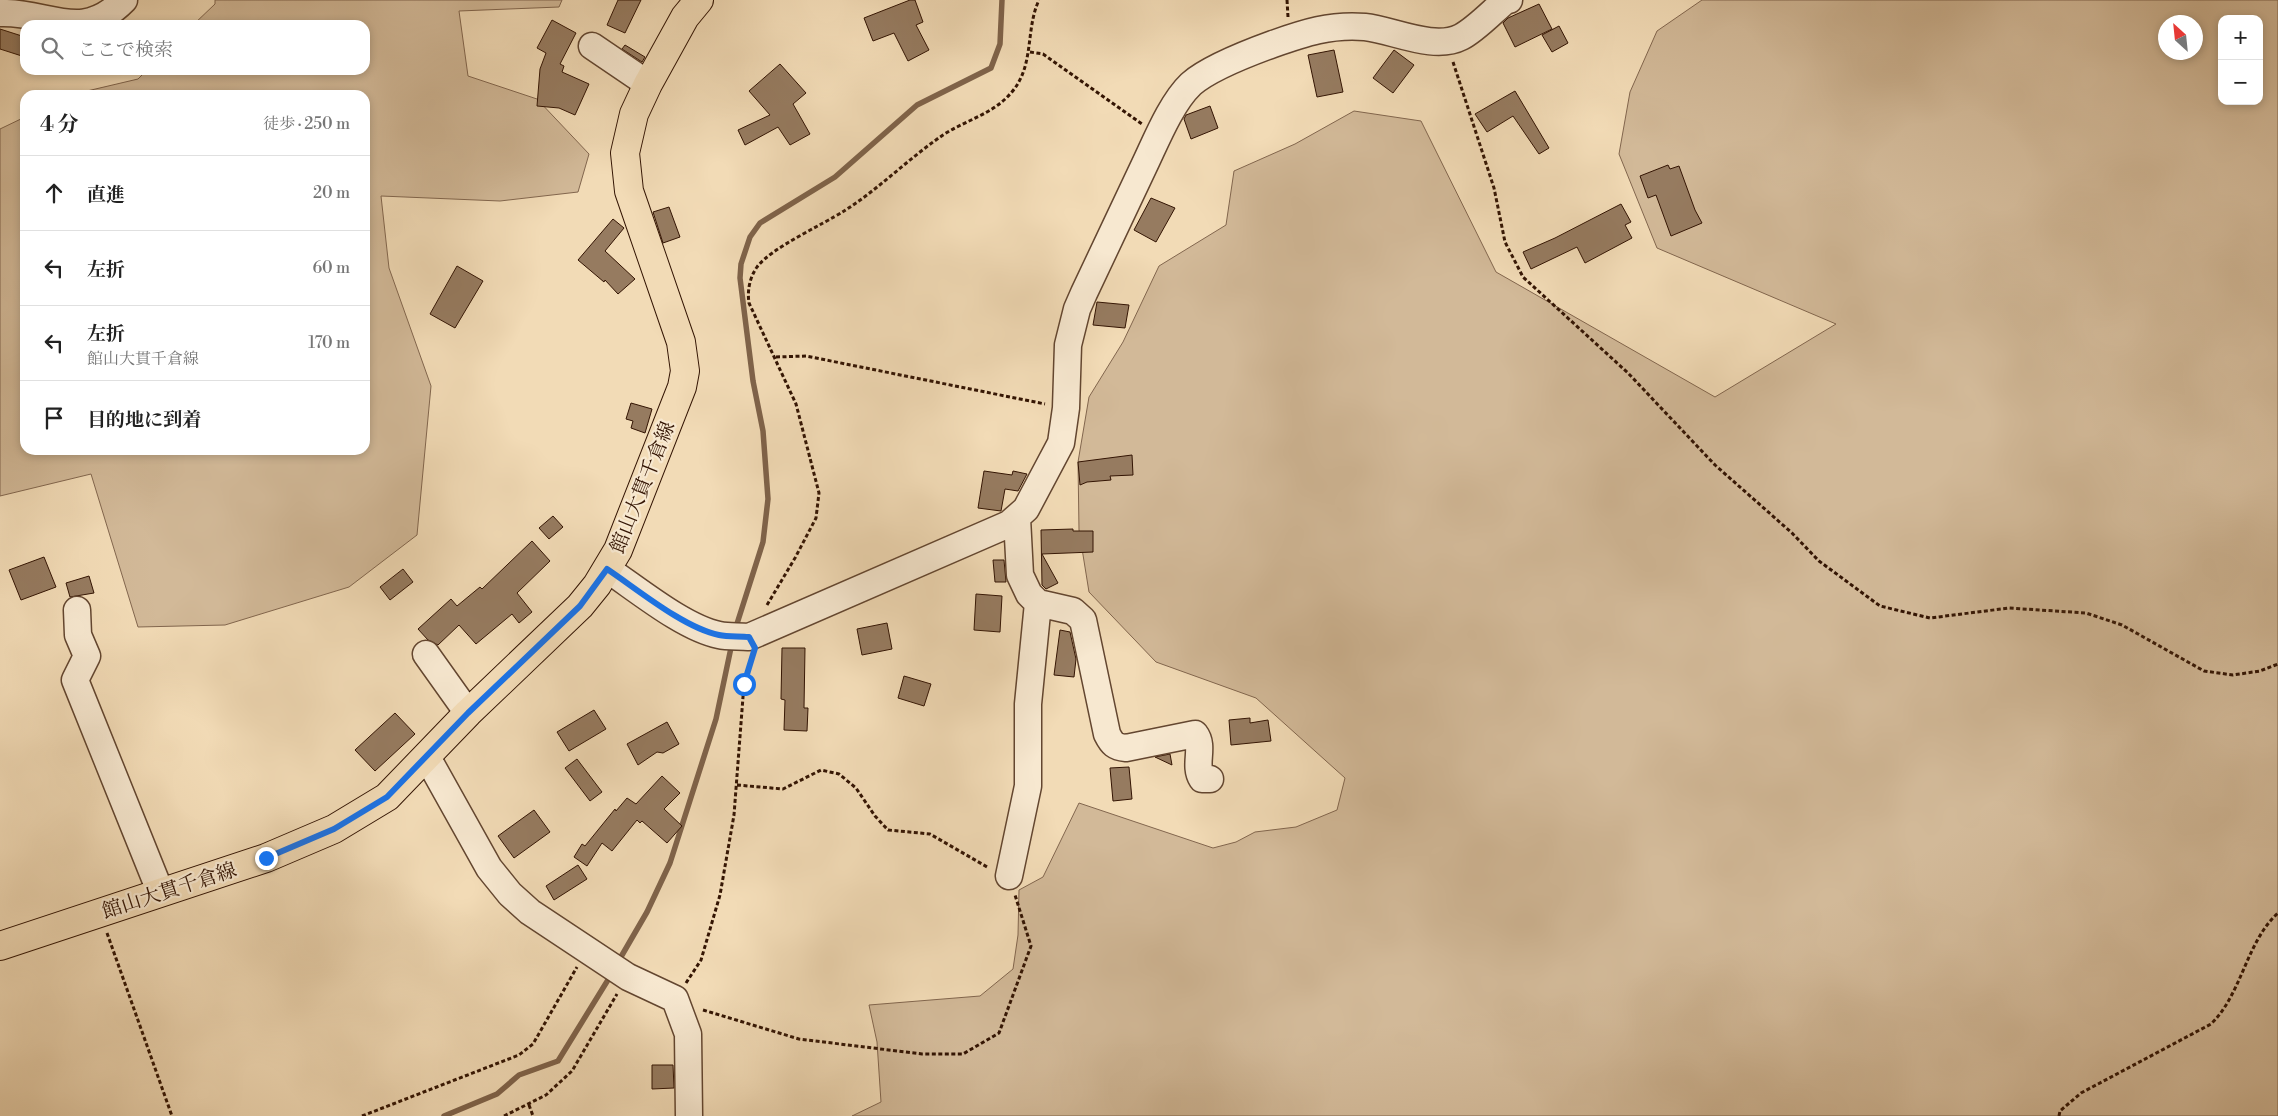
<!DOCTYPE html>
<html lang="ja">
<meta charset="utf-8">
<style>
:root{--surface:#fff;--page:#f2f2f2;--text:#222;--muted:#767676;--line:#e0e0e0}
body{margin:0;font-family:"Libre Bodoni","Noto Serif JP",serif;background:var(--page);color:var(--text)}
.controls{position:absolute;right:15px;top:15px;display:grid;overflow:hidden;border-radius:10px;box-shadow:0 2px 8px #0003}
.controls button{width:45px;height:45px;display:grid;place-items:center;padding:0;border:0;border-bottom:1px solid var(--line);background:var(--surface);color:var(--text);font:25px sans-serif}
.compass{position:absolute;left:2158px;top:15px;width:45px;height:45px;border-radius:50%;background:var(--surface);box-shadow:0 2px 8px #0003;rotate:333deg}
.stop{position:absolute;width:15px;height:15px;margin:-11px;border:4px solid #1a73e8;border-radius:50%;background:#fff}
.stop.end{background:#1a73e8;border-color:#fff;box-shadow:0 1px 5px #0008}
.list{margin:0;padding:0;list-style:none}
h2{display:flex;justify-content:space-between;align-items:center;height:65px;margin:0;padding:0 20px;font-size:21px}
h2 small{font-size:16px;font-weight:400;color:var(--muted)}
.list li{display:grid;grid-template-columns:32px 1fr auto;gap:15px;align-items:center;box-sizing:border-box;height:75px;padding:0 20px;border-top:1px solid var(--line)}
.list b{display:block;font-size:19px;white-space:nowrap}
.list p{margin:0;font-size:16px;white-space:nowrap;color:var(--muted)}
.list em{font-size:16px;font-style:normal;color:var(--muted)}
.icon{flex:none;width:28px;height:28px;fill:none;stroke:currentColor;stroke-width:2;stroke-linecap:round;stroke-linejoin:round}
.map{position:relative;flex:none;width:2278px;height:1116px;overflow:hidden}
.search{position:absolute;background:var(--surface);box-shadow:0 2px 8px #0003;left:20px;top:20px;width:350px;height:55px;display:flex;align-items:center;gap:12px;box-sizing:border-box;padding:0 18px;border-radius:15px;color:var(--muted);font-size:19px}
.panel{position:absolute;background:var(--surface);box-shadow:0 2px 8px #0003;left:20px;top:90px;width:350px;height:365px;border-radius:15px}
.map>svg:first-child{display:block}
.green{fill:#d2b998;stroke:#82664e;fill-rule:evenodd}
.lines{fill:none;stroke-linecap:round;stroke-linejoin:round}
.stream{stroke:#7f634a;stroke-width:5.5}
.building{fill:#967b60;stroke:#331403}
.minor-casing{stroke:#634630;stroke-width:29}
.major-casing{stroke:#331403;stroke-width:30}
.path{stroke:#331403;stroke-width:3;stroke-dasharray:4 2.5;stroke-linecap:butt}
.minor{stroke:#f7e8d0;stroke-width:26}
.major{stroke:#f2dbb6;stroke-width:28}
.route{stroke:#1a73e8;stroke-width:6}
.labels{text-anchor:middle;stroke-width:4.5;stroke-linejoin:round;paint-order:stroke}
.street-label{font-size:20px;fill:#331403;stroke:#f7e8d0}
</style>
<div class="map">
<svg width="2278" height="1116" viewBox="0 0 2278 1116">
<rect width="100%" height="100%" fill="#f2dbb6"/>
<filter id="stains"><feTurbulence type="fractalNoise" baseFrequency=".004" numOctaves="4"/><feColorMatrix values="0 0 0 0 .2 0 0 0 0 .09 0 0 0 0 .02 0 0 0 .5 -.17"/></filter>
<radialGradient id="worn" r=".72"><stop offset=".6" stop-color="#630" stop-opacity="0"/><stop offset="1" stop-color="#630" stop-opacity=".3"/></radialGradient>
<path class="green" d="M 215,0 L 562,0 L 559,7 L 459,11 L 468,76 L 537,99 L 589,154 L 578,192 L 500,201 L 381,196 L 389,268 L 431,386 L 417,535 L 349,587 L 225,625 L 138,627 L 91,474 L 0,496 L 0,129 L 25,117 L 25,450 L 365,450 L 365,95 L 70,95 L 138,79 L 147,70 L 365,70 L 365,25 L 193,25 L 215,4 Z
M 1702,0 L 2278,0 L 2278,1116 L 852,1116 L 881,1102 L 877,1042 L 869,1005 L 980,996 L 1013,969 L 1018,935 L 1019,890 L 1043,877 L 1079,803 L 1213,848 L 1236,842 L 1255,832 L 1296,827 L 1337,810 L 1345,778 L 1256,698 L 1156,662 L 1089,592 L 1079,530 L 1078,462 L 1089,397 L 1123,342 L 1159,266 L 1226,225 L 1234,171 L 1295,144 L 1354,111 L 1421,121 L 1496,272 L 1715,397 L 1836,324 L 1657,248 L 1619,154 L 1630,92 L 1657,31 ZM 2222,19 L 2259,19 L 2259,101 L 2222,101 ZM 2166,22 L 2196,22 L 2196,52 L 2166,52 Z"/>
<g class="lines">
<path class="stream" d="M 735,630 L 763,542 L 768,499 L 763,431 L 753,381 L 740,278 L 741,264 L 750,237 L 760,223 L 835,177 L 917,105 L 991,68 L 1000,44 L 1002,0
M 618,962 L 647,912 L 670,863 L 716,719 L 732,643
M 444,1116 L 497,1094 L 519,1075 L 558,1061 L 611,975"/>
</g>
<path class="building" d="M 618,0 L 641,0 L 625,33 L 607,25 Z
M 910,0 L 915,0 L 923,22 L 916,25 L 929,50 L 908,61 L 894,33 L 873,41 L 864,18 Z
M 1539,4 L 1552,29 L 1515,47 L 1503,23 L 1508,18 Z
M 552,20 L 576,33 L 560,64 L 564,66 L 562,72 L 589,84 L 575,115 L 559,108 L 537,106 L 540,69 L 546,53 L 537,48 Z
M 1559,26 L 1568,43 L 1552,52 L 1542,35 Z
M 0,29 L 25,37 L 25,57 L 0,49 Z
M 625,45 L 645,57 L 642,62 L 622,49 Z
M 1334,50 L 1343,92 L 1317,97 L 1308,55 Z
M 1394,50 L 1414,65 L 1393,93 L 1373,78 Z
M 780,64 L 806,93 L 793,104 L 810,134 L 790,145 L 778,127 L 745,145 L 738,130 L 770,115 L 749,91 Z
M 1515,91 L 1549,148 L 1539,154 L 1513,116 L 1487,132 L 1475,114 Z
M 1210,106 L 1218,128 L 1191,139 L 1184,119 L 1186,115 Z
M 1668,165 L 1670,169 L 1679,166 L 1695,210 L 1702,223 L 1671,236 L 1656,195 L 1648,198 L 1640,176 Z
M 1151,198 L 1175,208 L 1156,242 L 1134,230 Z
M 1621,204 L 1631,222 L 1625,225 L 1632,238 L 1585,263 L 1577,247 L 1531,269 L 1523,252 L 1555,238 Z
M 669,207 L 680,237 L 663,243 L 653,212 Z
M 613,219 L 624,228 L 605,251 L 635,279 L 618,294 L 605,280 L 604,282 L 578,260 Z
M 457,266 L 483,281 L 455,328 L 430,314 Z
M 1097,302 L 1129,305 L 1125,328 L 1093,325 Z
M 631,403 L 652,409 L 645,433 L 631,428 L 633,421 L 626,419 Z
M 1132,455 L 1133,475 L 1110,476 L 1111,480 L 1087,482 L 1080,485 L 1078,462 Z
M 984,471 L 1012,475 L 1013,471 L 1027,474 L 1018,491 L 1005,489 L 1001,511 L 978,508 Z
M 553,516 L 563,527 L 549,539 L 539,528 Z
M 1073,529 L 1073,531 L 1093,531 L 1093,552 L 1042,554 L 1058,583 L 1046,589 L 1042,585 L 1041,530 Z
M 532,541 L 550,561 L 517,593 L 532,612 L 519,623 L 512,614 L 476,644 L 459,625 L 438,645 L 428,640 L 418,629 L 451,599 L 457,606 L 480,587 L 482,589 Z
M 44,557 L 56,587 L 21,600 L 9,570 Z
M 993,560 L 1004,560 L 1006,582 L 995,582 Z
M 403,569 L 413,582 L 390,600 L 380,587 Z
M 89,576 L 94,593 L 70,597 L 66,583 Z
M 976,594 L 1002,596 L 1000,632 L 974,630 Z
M 887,623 L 892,649 L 862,655 L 857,629 Z
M 1060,630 L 1070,632 L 1076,659 L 1074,677 L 1054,675 Z
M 782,648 L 805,648 L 804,708 L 808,708 L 807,731 L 784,730 L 785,700 L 781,699 Z
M 904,676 L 931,684 L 924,706 L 898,698 Z
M 594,710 L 606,729 L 569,751 L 557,732 Z
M 395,713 L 415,734 L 375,771 L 355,750 Z
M 1250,718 L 1250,723 L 1268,720 L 1271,741 L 1231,745 L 1229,720 Z
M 667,722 L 679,744 L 663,753 L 657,752 L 638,765 L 627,744 Z
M 1170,754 L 1172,765 L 1155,757 Z
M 577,759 L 602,792 L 590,801 L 565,768 Z
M 1129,767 L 1132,799 L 1113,801 L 1110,768 Z
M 662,776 L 680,793 L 664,809 L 682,826 L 667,843 L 642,821 L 640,823 L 637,820 L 612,851 L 602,843 L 587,866 L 574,857 L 582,844 L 585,846 L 615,809 L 616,811 L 627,798 L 636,804 Z
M 534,810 L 550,832 L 514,858 L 498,836 Z
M 578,865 L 587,879 L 554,900 L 546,886 Z
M 652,1065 L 673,1065 L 674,1088 L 652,1089 Z"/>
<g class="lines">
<g class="minor-casing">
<path id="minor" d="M 0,13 C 49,11 81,44 124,0
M 592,46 L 648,84
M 1017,518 L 1020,575 L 1029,594 L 1038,603 L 1073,611 L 1083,620 L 1107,734 C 1112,744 1115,747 1126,748 L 1195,734 C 1205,747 1193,765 1202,779 L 1210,779
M 607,569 C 637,589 684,628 719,635 C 728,637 739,636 749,637 L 1009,524 L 1026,509 L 1061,443 L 1066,408 L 1068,345 L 1077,309 L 1084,293 C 1104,251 1124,208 1144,166 C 1156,141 1171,103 1191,84 C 1208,69 1251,52 1273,44 C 1304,33 1331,24 1365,27 C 1393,30 1434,51 1461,37 C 1475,30 1492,12 1505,1 L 1509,0
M 77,610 L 78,635 L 87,656 L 75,680 L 160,891
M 426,654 L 468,713
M 427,757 L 489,868 L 510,894 L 530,912 L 628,977 L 675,999 L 688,1034 L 689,1116
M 1009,876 L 1028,786 L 1028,704 L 1038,603"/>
</g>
<g class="major-casing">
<path id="major" d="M 0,946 L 266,858 L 334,829 L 387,797 L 468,713 L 580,606 L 597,585 L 618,550 L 682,387 L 685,371 L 681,342 L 629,191 L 625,153 L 634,114 L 648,84 L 685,17 L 699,0"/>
</g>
<path class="path" d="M 1287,0 L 1288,17
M 1030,52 L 1043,54 L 1142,124
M 1453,62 L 1494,188 L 1505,242 L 1523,277 L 1628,373 L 1715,465 L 1792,533 L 1819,561 L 1880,606 L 1930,618 L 2009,608 L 2086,613 L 2122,625 L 2204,671 L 2233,675 L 2260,671 L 2278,664
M 776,357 L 806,356 L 1045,404
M 767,605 L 795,558 L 816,518 L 819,493 L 796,404 L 749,303 C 747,290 750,277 757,267 C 771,248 822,225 844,211 C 879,189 909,158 943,135 C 966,120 993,114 1011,93 C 1035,66 1025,30 1039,0
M 737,785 L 783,789 L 821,770 L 839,774 L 856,788 L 875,816 L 888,830 L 930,834 L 989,868
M 107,933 L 172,1116
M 686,983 L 701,960 L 720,895 L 734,815 L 744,684 L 753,657
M 703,1010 L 799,1039 L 922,1054 L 963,1054 L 999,1033 L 1031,946 L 1015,895
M 529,1105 L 533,1116
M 362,1116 L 519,1055 L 533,1044 L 577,967
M 504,1116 L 546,1095 L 572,1071 L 617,994
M 2059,1116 L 2060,1111 L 2081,1093 L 2211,1024 C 2242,994 2246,942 2278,913"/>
<use href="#minor" class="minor"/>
<use href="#major" class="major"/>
</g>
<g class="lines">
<path class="route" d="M 266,858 L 334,829 L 387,797 L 468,713 L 580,606 L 607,569 C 637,589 684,628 719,635 C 728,637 739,636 749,637 L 755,648 L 744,684"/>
</g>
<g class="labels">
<g class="street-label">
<text transform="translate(642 487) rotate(-68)" y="7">館山大貫千倉線</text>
<text transform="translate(169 890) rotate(-18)" y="7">館山大貫千倉線</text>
</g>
</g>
<rect width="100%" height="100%" filter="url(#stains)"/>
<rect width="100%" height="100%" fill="url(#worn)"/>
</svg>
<div class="controls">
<button>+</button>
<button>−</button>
</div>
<svg class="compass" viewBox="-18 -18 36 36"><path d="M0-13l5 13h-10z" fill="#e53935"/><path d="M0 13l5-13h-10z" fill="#767676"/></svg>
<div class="stop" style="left:744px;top:684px"></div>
<div class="stop end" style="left:266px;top:858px"></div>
<div class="search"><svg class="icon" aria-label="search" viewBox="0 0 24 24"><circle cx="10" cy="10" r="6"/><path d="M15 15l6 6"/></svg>ここで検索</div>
<section class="panel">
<h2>4 分<small>徒歩 · 250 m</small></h2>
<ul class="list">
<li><svg class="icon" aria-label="ahead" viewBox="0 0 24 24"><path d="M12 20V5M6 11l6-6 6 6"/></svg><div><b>直進</b></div><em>20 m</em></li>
<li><svg class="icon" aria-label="left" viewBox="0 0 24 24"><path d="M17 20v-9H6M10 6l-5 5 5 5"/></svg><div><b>左折</b></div><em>60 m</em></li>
<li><svg class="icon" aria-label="left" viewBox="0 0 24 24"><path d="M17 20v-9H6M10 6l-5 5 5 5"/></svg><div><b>左折</b><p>館山大貫千倉線</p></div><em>170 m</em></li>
<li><svg class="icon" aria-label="arrive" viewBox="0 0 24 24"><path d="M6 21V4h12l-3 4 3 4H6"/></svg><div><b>目的地に到着</b></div></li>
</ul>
</section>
</div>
